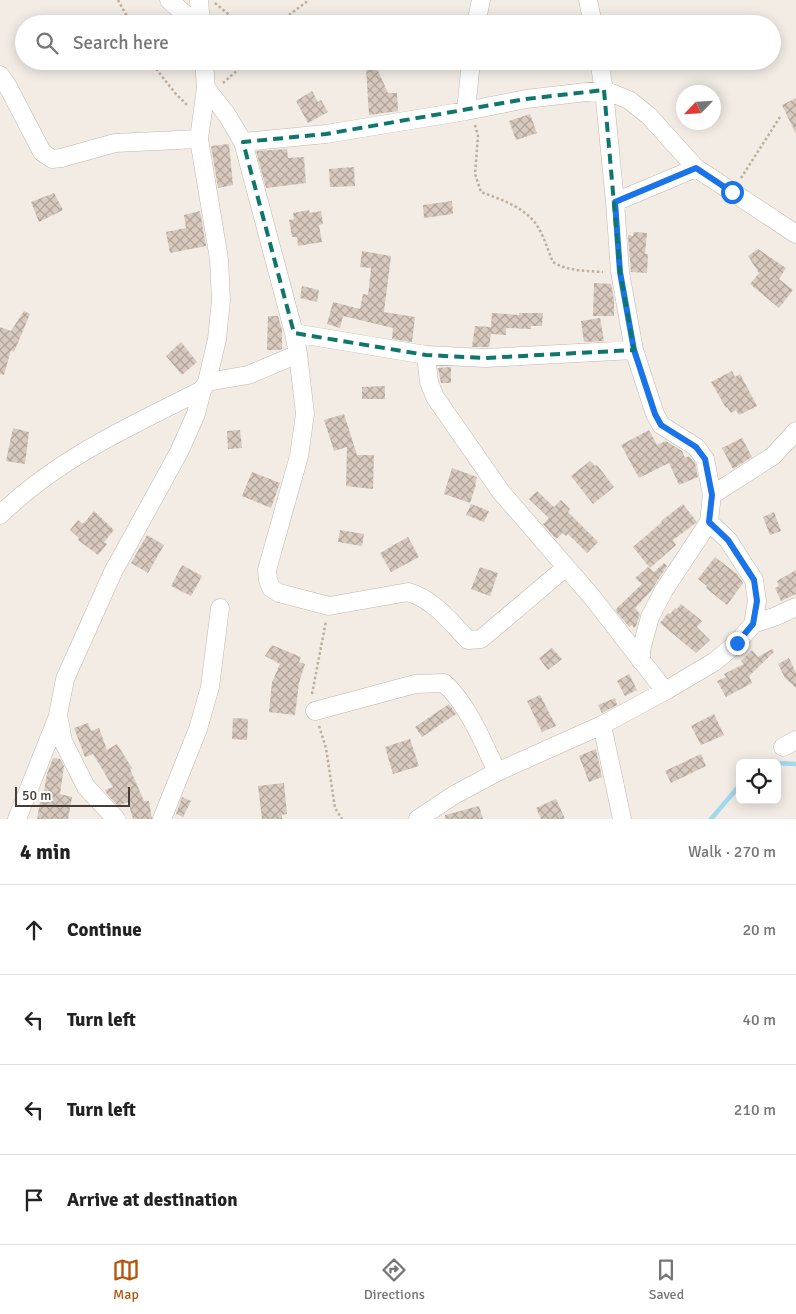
<!DOCTYPE html>
<meta charset="utf-8">
<style>
:root{--surface:#fff;--page:#f2f2f2;--text:#222;--muted:#767676;--line:#e0e0e0;--accent:#b45309}
body{margin:0;font-family:Signika,sans-serif;background:var(--page);color:var(--text)}
.controls{position:absolute;right:15px;bottom:15px;display:grid;overflow:hidden;border-radius:8px;box-shadow:0 2px 12px #0003}
.controls button{width:45px;height:45px;display:grid;place-items:center;padding:0;border:0;border-bottom:1px solid var(--line);background:var(--surface);color:var(--text);font:25px sans-serif}
.compass{position:absolute;left:676px;top:85px;width:45px;height:45px;border-radius:50%;background:var(--surface);box-shadow:0 2px 12px #0003;rotate:245deg}
.scale{position:absolute;left:15px;bottom:12px;width:115px;box-sizing:border-box;padding-left:5px;border:2px solid #453c35;border-top:0;font-size:14px;line-height:18px;white-space:nowrap;color:#453c35;-webkit-text-stroke:4px #fff;paint-order:stroke}
.stop{position:absolute;width:15px;height:15px;margin:-11px;border:4px solid #1a73e8;border-radius:50%;background:#fff}
.stop.end{background:#1a73e8;border-color:#fff;box-shadow:0 1px 5px #0008}
.list{margin:0;padding:0;list-style:none}
h2{display:flex;justify-content:space-between;align-items:center;height:65px;margin:0;padding:0 20px;font-size:21px}
h2 small{font-size:16px;font-weight:400;color:var(--muted)}
.list li{display:grid;grid-template-columns:32px 1fr auto;gap:15px;align-items:center;box-sizing:border-box;height:90px;padding:0 20px;border-top:1px solid var(--line)}
.list b{display:block;font-size:19px;white-space:nowrap}
.list em{font-size:16px;font-style:normal;color:var(--muted)}
.icon{flex:none;width:28px;height:28px;fill:none;stroke:currentColor;stroke-width:2;stroke-linecap:round;stroke-linejoin:round}
.map{position:relative;flex:none;width:796px;height:819px;overflow:hidden}
.search{position:absolute;background:var(--surface);box-shadow:0 2px 12px #0003;left:15px;right:15px;top:15px;height:55px;display:flex;align-items:center;gap:12px;box-sizing:border-box;padding:0 18px;border-radius:28px;color:var(--muted);font-size:19px}
.sheet{height:425px;background:var(--surface)}
nav{display:flex;justify-content:space-around;align-items:center;box-sizing:border-box;height:70px;border-top:1px solid var(--line);background:var(--surface);font-size:14px;color:var(--muted)}
nav a{display:grid;justify-items:center;gap:2px}
nav .on{color:var(--accent)}
.map>svg:first-child{display:block}
.lines{fill:none;stroke-linecap:round;stroke-linejoin:round}
.stream{stroke:#a1d9ef;stroke-width:4.5}
.building{fill:url(#building-cross-hatch)}
.minor-casing{stroke:#c1b6ab;stroke-width:19}
.path{stroke:#bfad99;stroke-width:2.5;stroke-dasharray:2.5 2.5;stroke-linecap:butt}
.minor{stroke:#fff;stroke-width:18}
.route{stroke:#1a73e8;stroke-width:6}
.marked{fill:none;stroke:#0f766e;stroke-width:4;stroke-dasharray:10 6;stroke-linejoin:round}
</style>
<div class="map">
<svg width="796" height="819" viewBox="0 0 796 819">
<defs>
<pattern id="building-cross-hatch" width="8" height="8" patternUnits="userSpaceOnUse" patternTransform="scale(1.25)"><rect width="8" height="8" fill="#d7c9bd"/><path d="M0 0l8 8M0 8l8-8" fill="none" stroke="#b0a49a"/></pattern>
</defs>
<rect width="100%" height="100%" fill="#f2ece5"/>
<g class="lines">
<path class="stream" d="M 776,763 L 796,764
M 711,819 L 740,785"/>
</g>
<path class="building" d="M 375,64 L 388,93 L 397,93 L 398,111 L 369,115 L 366,68 Z
M 312,91 L 318,102 L 321,100 L 328,112 L 308,123 L 296,101 Z
M 796,98 L 796,134 L 782,105 Z
M 530,114 L 537,133 L 516,140 L 509,121 Z
M 229,144 L 233,185 L 218,188 L 211,146 Z
M 287,149 L 288,158 L 304,157 L 306,183 L 266,188 L 256,151 Z
M 354,167 L 355,186 L 330,187 L 329,169 Z
M 54,193 L 63,210 L 39,222 L 31,202 Z
M 452,201 L 453,214 L 424,218 L 423,205 Z
M 309,210 L 310,213 L 321,211 L 323,224 L 319,225 L 322,242 L 298,246 L 297,237 L 292,237 L 289,220 L 294,219 L 293,213 Z
M 200,211 L 206,246 L 170,253 L 166,232 L 186,228 L 184,215 Z
M 634,232 L 647,233 L 645,254 L 648,254 L 647,273 L 631,272 L 628,235 L 633,236 Z
M 758,249 L 786,268 L 779,279 L 793,290 L 779,308 L 750,284 L 759,273 L 748,256 Z
M 362,251 L 391,256 L 384,312 L 415,317 L 412,342 L 392,339 L 393,328 L 343,316 L 340,328 L 327,324 L 333,302 L 360,309 L 363,294 L 368,295 L 371,268 L 360,267 Z
M 594,283 L 611,284 L 614,300 L 614,316 L 593,316 Z
M 302,286 L 319,290 L 317,302 L 300,298 Z
M 24,311 L 30,314 L 14,352 L 11,350 L 4,375 L 0,374 L 0,327 L 11,331 Z
M 492,313 L 519,315 L 519,313 L 543,313 L 542,326 L 531,326 L 531,329 L 506,328 L 506,335 L 491,334 L 489,347 L 472,347 L 475,326 L 491,327 Z
M 268,316 L 278,316 L 282,330 L 282,349 L 279,350 L 267,350 Z
M 600,318 L 604,341 L 584,342 L 581,321 Z
M 181,342 L 197,362 L 182,375 L 166,356 Z
M 451,367 L 451,383 L 441,383 L 438,368 Z
M 732,371 L 735,377 L 740,374 L 757,406 L 739,415 L 736,410 L 731,413 L 727,407 L 726,408 L 711,382 Z
M 385,386 L 385,399 L 362,399 L 362,387 Z
M 344,414 L 357,455 L 374,455 L 373,489 L 346,486 L 347,447 L 334,451 L 324,420 Z
M 13,428 L 29,432 L 25,464 L 6,461 Z
M 240,430 L 242,448 L 228,449 L 227,431 Z
M 649,430 L 657,445 L 666,441 L 682,451 L 685,458 L 689,456 L 695,463 L 698,477 L 679,485 L 669,463 L 639,478 L 621,445 Z
M 742,438 L 752,457 L 733,469 L 722,448 Z
M 590,461 L 595,466 L 597,465 L 614,487 L 593,504 L 571,476 Z
M 452,468 L 477,477 L 475,485 L 476,485 L 470,503 L 444,494 Z
M 252,472 L 280,483 L 271,508 L 242,496 Z
M 537,491 L 554,507 L 561,500 L 570,509 L 568,512 L 598,542 L 587,553 L 568,534 L 566,536 L 563,533 L 556,539 L 543,524 L 549,518 L 529,499 Z
M 471,504 L 489,511 L 484,522 L 466,515 Z
M 683,504 L 697,522 L 673,540 L 676,545 L 650,568 L 633,547 L 662,522 L 661,521 Z
M 94,511 L 114,530 L 104,542 L 107,544 L 98,555 L 78,540 L 79,538 L 70,530 L 78,520 L 83,524 Z
M 774,512 L 781,531 L 770,535 L 763,517 Z
M 340,530 L 364,534 L 362,546 L 338,542 Z
M 147,535 L 164,545 L 148,573 L 131,563 Z
M 408,537 L 419,557 L 391,572 L 380,553 Z
M 715,557 L 737,574 L 743,583 L 727,605 L 706,588 L 707,586 L 698,579 Z
M 664,563 L 667,566 L 651,591 L 635,608 L 640,614 L 636,626 L 634,628 L 632,625 L 629,627 L 615,610 L 642,584 L 635,578 L 648,567 L 654,572 Z
M 182,565 L 202,576 L 191,596 L 171,586 Z
M 480,567 L 498,573 L 490,596 L 471,589 Z
M 796,570 L 796,594 L 781,601 L 775,588 L 779,586 L 777,581 Z
M 681,604 L 702,621 L 697,627 L 710,640 L 696,653 L 660,623 L 668,613 L 670,614 L 675,608 L 677,609 Z
M 272,645 L 301,657 L 299,662 L 305,664 L 299,683 L 295,715 L 269,712 L 272,682 L 280,664 L 265,656 Z
M 552,648 L 562,659 L 548,670 L 539,658 Z
M 772,649 L 774,652 L 749,676 L 752,683 L 726,697 L 717,681 L 726,677 L 724,674 L 744,664 L 741,661 L 752,650 L 758,657 Z
M 789,658 L 796,673 L 796,688 L 785,678 L 778,664 Z
M 629,674 L 637,690 L 625,696 L 617,681 Z
M 540,695 L 556,726 L 542,732 L 527,701 Z
M 615,698 L 617,705 L 602,713 L 598,705 Z
M 449,704 L 456,714 L 422,737 L 415,727 Z
M 714,714 L 724,735 L 701,745 L 691,726 Z
M 233,718 L 248,719 L 247,740 L 232,739 Z
M 88,723 L 91,731 L 99,728 L 107,750 L 117,744 L 132,768 L 130,769 L 144,801 L 149,801 L 152,819 L 133,819 L 128,802 L 118,806 L 107,794 L 105,790 L 113,787 L 93,754 L 85,757 L 74,728 Z
M 410,739 L 419,766 L 393,774 L 385,747 Z
M 596,749 L 602,777 L 589,782 L 579,756 Z
M 701,754 L 706,766 L 671,783 L 665,771 Z
M 53,758 L 60,759 L 64,766 L 60,794 L 72,797 L 68,819 L 37,819 L 42,791 L 44,791 L 47,774 Z
M 284,783 L 287,814 L 282,815 L 282,819 L 262,819 L 258,786 Z
M 182,797 L 191,801 L 183,817 L 176,814 Z
M 556,799 L 565,819 L 541,819 L 536,808 Z
M 479,806 L 483,819 L 445,819 L 445,815 Z"/>
<g class="lines">
<g class="minor-casing">
<path id="minor" d="M 169,0 L 196,24
M 199,0 L 201,24
M 588,0 L 593,24
M 476,24 L 481,0
M 599,61 L 604,90 L 615,202 L 620,272 L 634,350 L 655,414 L 661,425 L 696,447 L 705,459 L 712,495
M 0,75 L 7,85 L 42,152 L 52,159 L 61,158 L 115,143 L 199,139
M 206,88 L 227,115 L 243,142 L 294,333 L 298,354 L 305,414 L 299,456 L 267,570 L 268,580 L 271,588 L 279,593 L 329,606 L 408,592 C 433,599 450,621 468,640 L 481,639 L 565,568
M 466,111 L 471,61
M 243,142 L 326,134 L 466,111 L 526,99 L 604,90 L 629,100 L 649,116 L 696,168 L 796,234
M 615,202 L 696,168
M 294,333 L 426,355 L 485,358 L 634,350
M 426,355 L 429,382 L 435,397 L 501,492 L 592,597 L 665,691
M 207,382 L 248,375 L 298,354
M 0,515 C 58,458 131,426 202,390 L 207,382 L 217,339 L 221,300 L 219,259 L 199,139 L 206,88 L 204,61
M 753,624 L 774,617 L 796,607
M 641,661 L 641,650 L 650,617 L 664,590 L 709,522 L 712,495 L 773,456 L 796,431
M 315,711 L 415,684 L 444,683 C 467,703 484,744 497,772
M 602,725 L 622,819
M 783,747 L 796,740
M 17,819 L 58,716
M 116,819 L 86,787 L 63,741 L 58,715 L 65,679 L 113,572 L 179,452 L 196,414 L 202,390
M 162,819 L 198,729 L 210,687 L 220,608
M 418,819 L 454,795 L 497,772 L 602,725 L 665,691 L 714,662 L 737,643 L 753,624 L 757,601 L 754,580 L 728,540 L 709,522"/>
</g>
<path class="path" d="M 118,0 L 131,24
M 215,3 L 240,24
M 277,24 L 309,0
M 150,61 L 175,93 L 187,105
M 223,83 L 248,61
M 475,125 L 478,136 L 475,174 L 481,192 C 502,200 528,208 539,229 C 545,239 548,251 553,262 C 567,271 587,271 603,272
M 741,178 L 780,117
M 312,694 L 326,621
M 319,726 L 326,748 L 335,808 L 342,819"/>
<use href="#minor" class="minor"/>
</g>
<g class="lines">
<path class="route" d="M 732,192 L 696,168 L 615,202 L 620,272 L 634,350 L 655,414 L 661,425 L 696,447 L 705,459 L 712,495 L 709,522 L 728,540 L 754,580 L 757,601 L 753,624 L 737,643"/>
</g>
<path class="marked" d="M 604,90 L 620,272 L 634,350 L 485,358 L 426,355 L 294,333 L 243,142 L 326,134 L 526,99 Z"/>
</svg>
<div class="controls">
<button><svg class="icon" aria-label="locate" viewBox="0 0 24 24"><circle cx="12" cy="12" r="6"/><path d="M12 2v4M12 18v4M2 12h4M18 12h4"/></svg></button>
</div>
<svg class="compass" viewBox="-18 -18 36 36"><path d="M0-13l5 13h-10z" fill="#e53935"/><path d="M0 13l5-13h-10z" fill="#767676"/></svg>
<div class="scale">50 m</div>
<div class="stop" style="left:732px;top:192px"></div>
<div class="stop end" style="left:737px;top:643px"></div>
<div class="search"><svg class="icon" aria-label="search" viewBox="0 0 24 24"><circle cx="10" cy="10" r="6"/><path d="M15 15l6 6"/></svg>Search here</div>
</div>
<section class="sheet">
<h2>4 min<small>Walk · 270 m</small></h2>
<ul class="list">
<li><svg class="icon" aria-label="ahead" viewBox="0 0 24 24"><path d="M12 20V5M6 11l6-6 6 6"/></svg><div><b>Continue</b></div><em>20 m</em></li>
<li><svg class="icon" aria-label="left" viewBox="0 0 24 24"><path d="M17 20v-9H6M10 6l-5 5 5 5"/></svg><div><b>Turn left</b></div><em>40 m</em></li>
<li><svg class="icon" aria-label="left" viewBox="0 0 24 24"><path d="M17 20v-9H6M10 6l-5 5 5 5"/></svg><div><b>Turn left</b></div><em>210 m</em></li>
<li><svg class="icon" aria-label="arrive" viewBox="0 0 24 24"><path d="M6 21V4h12l-3 4 3 4H6"/></svg><div><b>Arrive at destination</b></div></li>
</ul>
</section>
<nav>
<a class="on"><svg class="icon" aria-label="map" viewBox="0 0 24 24"><path d="M3 6l6-2 6 2 6-2v14l-6 2-6-2-6 2zM9 4v14M15 6v14"/></svg>Map</a>
<a><svg class="icon" aria-label="directions" viewBox="0 0 24 24"><path d="M12 3l9 9-9 9-9-9zM9 14v-3h6M13 9l2 2-2 2"/></svg>Directions</a>
<a><svg class="icon" aria-label="saved" viewBox="0 0 24 24"><path d="M7 4h10v16l-5-4-5 4z"/></svg>Saved</a>
</nav>
